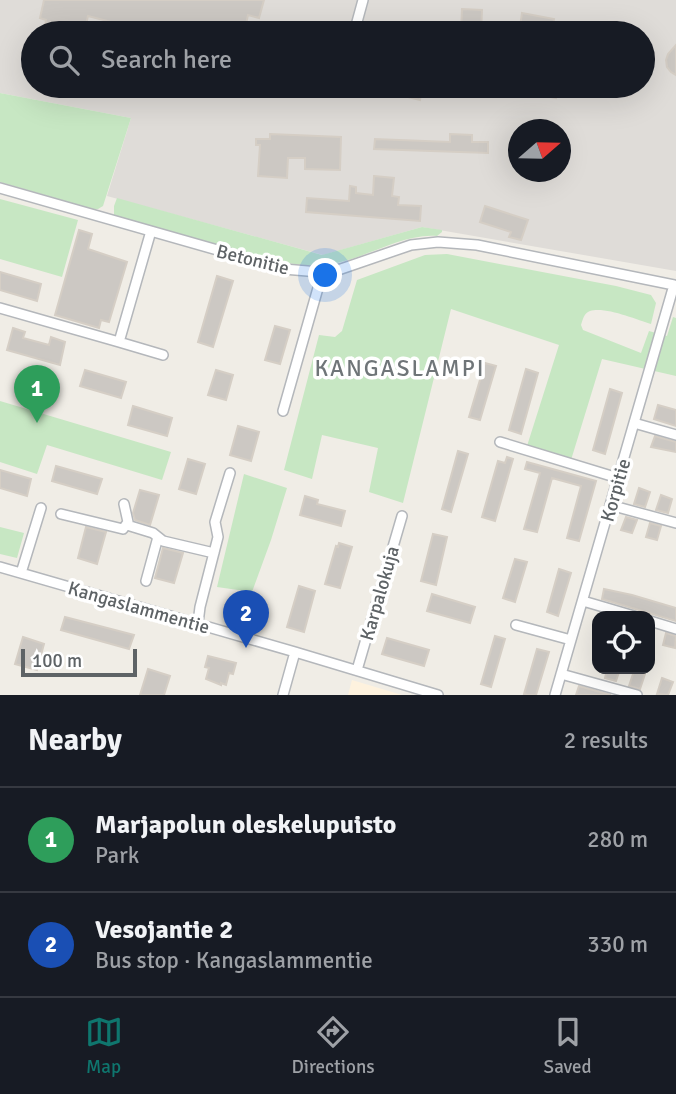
<!DOCTYPE html>
<meta charset="utf-8">
<style>
:root{--surface:#171b24;--page:#20242c;--text:#f1f3f6;--muted:#9ea1a6;--line:#363941;--accent:#0f766e}
body{margin:0;font-family:Signika,sans-serif;background:var(--page);color:var(--text)}
.controls{position:absolute;right:21px;bottom:21px;display:grid;overflow:hidden;border-radius:14px;box-shadow:0 7px 28px #0002}
.controls button{width:63px;height:63px;display:grid;place-items:center;padding:0;border:0;border-bottom:2px solid var(--line);background:var(--surface);color:var(--text);font:35px sans-serif}
.compass{position:absolute;left:508px;top:119px;width:63px;height:63px;border-radius:50%;background:var(--surface);box-shadow:0 7px 28px #0002;rotate:70deg}
.scale{position:absolute;left:21px;bottom:18px;width:116px;box-sizing:border-box;padding-left:7px;border:4px solid #5e6366;border-top:0;font-size:19px;line-height:24px;white-space:nowrap;color:#5e6366;-webkit-text-stroke:5px #fff;paint-order:stroke}
.you{position:absolute;left:326px;top:276px;width:24px;height:24px;margin:-18px;border:5px solid #fff;border-radius:50%;background:#1a73e8;box-shadow:0 0 0 10px #1a73e833}
.badge{display:grid;place-items:center;width:46px;height:46px;border-radius:50%;background:var(--accent);color:#fff;font-size:23px;font-weight:700}
.pin{position:absolute;translate:-50% -58px;filter:drop-shadow(0 2px 4px #0008)}
.pin::after{content:'';position:absolute;top:37px;width:24px;height:21px;background:inherit;clip-path:polygon(0 0,100% 0,50% 100%)}
.list{margin:0;padding:0;list-style:none}
h2{display:flex;justify-content:space-between;align-items:center;height:91px;margin:0;padding:0 28px;font-size:30px}
h2 small{font-size:23px;font-weight:400;color:var(--muted)}
.list li{display:grid;grid-template-columns:46px 1fr auto;gap:21px;align-items:center;box-sizing:border-box;height:105px;padding:0 28px;border-top:2px solid var(--line)}
.list b{display:block;font-size:26px;white-space:nowrap}
.list p{margin:0;font-size:23px;white-space:nowrap;color:var(--muted)}
.list em{font-size:23px;font-style:normal;color:var(--muted)}
.icon{flex:none;width:38px;height:38px;fill:none;stroke:currentColor;stroke-width:2;stroke-linecap:round;stroke-linejoin:round}
.map{position:relative;flex:none;width:676px;height:695px;overflow:hidden}
.search{position:absolute;background:var(--surface);box-shadow:0 7px 28px #0002;left:21px;right:21px;top:21px;height:77px;display:flex;align-items:center;gap:18px;box-sizing:border-box;padding:0 24px;border-radius:38px;color:var(--muted);font-size:26px}
.sheet{height:301px;background:var(--surface)}
nav{display:flex;justify-content:space-around;align-items:center;box-sizing:border-box;height:98px;border-top:2px solid var(--line);background:var(--surface);font-size:19px;color:var(--muted)}
nav a{display:grid;justify-items:center;gap:4px}
nav .on{color:var(--accent)}
.map>svg:first-child{display:block}
.commercial{fill:#fef2de}
.industrial{fill:#dfdcd8;fill-rule:evenodd}
.green{fill:#c7e7c3}
.building{fill:#ccc8c3;stroke:#d5cec5;stroke-width:2}
.lines{fill:none;stroke-linecap:round;stroke-linejoin:round}
.minor-casing{stroke:#b4b7bb;stroke-width:12}
.minor{stroke:#fff;stroke-width:9}
.labels{text-anchor:middle;stroke-width:7;stroke-linejoin:round;paint-order:stroke}
.street-label{font-size:19px;fill:#5e6366;stroke:#fff}
.quarter-label{font-size:23px;letter-spacing:2px;fill:#6f7578;stroke:#fff}
</style>
<div class="map">
<svg width="676" height="695" viewBox="0 0 676 695">
<rect width="100%" height="100%" fill="#f0ede6"/>
<path class="commercial" d="M 352,680 L 402,695 L 348,695 Z"/>
<path class="industrial" d="M 0,0 L 676,0 L 676,271 L 422,227 L 323,255 L 107,196 L 131,118 L 0,93 ZM 33,33 L 643,33 L 643,86 L 33,86 ZM 518,130 L 560,130 L 560,172 L 518,172 Z"/>
<path class="green" d="M 0,93 L 131,118 L 103,206 L 98,209 L 93,209 L 0,182 Z
M 117,198 L 322,255 L 422,227 L 442,230 L 442,232 L 437,236 C 400,233 362,262 323,265 C 298,267 273,260 249,254 C 204,242 159,228 114,215 L 114,206 Z
M 0,199 L 78,220 L 62,277 L 0,259 Z
M 447,254 L 616,286 L 651,295 L 656,303 L 651,324 C 636,319 604,306 590,311 C 584,313 583,319 581,325 L 583,330 L 641,353 L 649,331 L 667,336 L 673,317 L 676,318 L 676,376 L 602,359 L 571,460 L 527,446 L 559,345 L 451,309 L 403,503 L 369,492 L 378,448 L 322,435 L 312,479 L 284,470 L 319,335 L 335,337 L 342,331 L 357,280 L 425,255 Z
M 0,401 L 171,452 L 162,480 L 47,445 L 37,474 L 0,462 Z
M 244,474 L 287,488 L 271,540 L 252,592 L 217,587 Z
M 0,527 L 24,533 L 17,558 L 0,554 Z"/>
<path class="building" d="M 44,0 L 264,0 L 259,18 L 248,15 L 244,33 L 116,33 L 119,24 L 88,16 L 84,33 L 69,33 L 45,27 L 46,20 L 40,18 Z
M 462,9 L 482,10 L 481,33 L 461,33 Z
M 522,13 L 554,19 L 552,31 L 520,27 Z
M 422,26 L 443,31 L 443,33 L 420,33 Z
M 676,45 L 676,75 L 671,72 L 667,67 L 666,60 L 668,54 Z
M 362,86 L 387,86 L 385,94 L 362,88 Z
M 406,86 L 451,86 L 449,96 L 425,91 L 424,94 L 421,94 L 420,100 L 404,96 Z
M 523,86 L 546,86 L 546,87 L 557,89 L 556,98 L 522,92 Z
M 602,86 L 629,86 L 627,96 L 600,92 Z
M 270,134 L 341,137 L 340,170 L 305,169 L 305,158 L 288,158 L 287,178 L 258,176 L 260,145 L 256,145 L 256,139 L 270,139 Z
M 450,134 L 472,135 L 472,142 L 488,142 L 488,153 L 374,149 L 375,139 L 450,142 Z
M 374,176 L 394,178 L 392,196 L 399,197 L 398,205 L 421,206 L 420,221 L 306,212 L 307,198 L 349,201 L 350,186 L 356,187 L 356,193 L 373,195 Z
M 485,206 L 528,220 L 521,240 L 509,237 L 511,232 L 480,222 Z
M 79,230 L 92,234 L 88,249 L 127,262 L 109,322 L 101,320 L 99,328 L 55,315 Z
M 0,272 L 41,284 L 37,301 L 0,290 Z
M 217,276 L 233,281 L 213,347 L 198,342 Z
M 275,326 L 290,330 L 280,364 L 265,360 Z
M 13,328 L 25,332 L 23,338 L 49,345 L 51,337 L 65,342 L 60,365 L 7,350 Z
M 485,363 L 496,366 L 480,420 L 469,417 Z
M 526,369 L 538,373 L 521,434 L 509,430 Z
M 85,370 L 126,382 L 121,398 L 80,386 Z
M 216,370 L 233,375 L 226,400 L 208,395 Z
M 610,389 L 622,393 L 605,454 L 593,450 Z
M 658,405 L 676,410 L 676,426 L 654,419 Z
M 133,406 L 172,418 L 167,436 L 128,425 Z
M 238,426 L 259,432 L 251,461 L 230,455 Z
M 655,436 L 676,442 L 676,452 L 651,447 Z
M 458,451 L 468,454 L 451,512 L 442,509 Z
M 507,457 L 513,459 L 495,521 L 482,517 L 498,461 L 505,463 Z
M 188,459 L 205,464 L 196,494 L 179,489 Z
M 527,462 L 596,481 L 579,541 L 567,538 L 581,486 L 552,478 L 537,532 L 524,529 L 540,473 L 525,469 Z
M 56,466 L 102,479 L 97,494 L 52,481 Z
M 0,470 L 31,479 L 27,496 L 0,488 Z
M 639,488 L 650,492 L 645,507 L 634,504 Z
M 140,490 L 159,495 L 150,525 L 135,520 L 133,513 Z
M 661,495 L 672,499 L 668,513 L 656,510 Z
M 305,496 L 318,500 L 317,504 L 345,511 L 341,526 L 300,515 Z
M 626,517 L 637,520 L 632,533 L 621,530 Z
M 650,523 L 661,526 L 657,540 L 646,537 Z
M 86,527 L 106,532 L 97,564 L 78,558 Z
M 433,534 L 447,537 L 436,585 L 421,581 Z
M 339,543 L 352,547 L 340,588 L 325,584 L 336,546 L 338,547 Z
M 163,548 L 183,553 L 174,583 L 155,578 Z
M 515,559 L 527,562 L 515,602 L 503,598 Z
M 559,569 L 571,573 L 558,616 L 547,612 Z
M 299,586 L 315,591 L 304,632 L 287,627 Z
M 604,589 L 632,595 L 676,608 L 676,621 L 602,599 Z
M 432,594 L 475,607 L 470,623 L 427,611 Z
M 65,617 L 134,635 L 129,649 L 61,630 Z
M 666,633 L 676,636 L 675,648 L 663,645 Z
M 495,636 L 505,639 L 491,687 L 481,684 Z
M 23,637 L 44,644 L 37,670 L 15,664 Z
M 387,638 L 429,650 L 424,666 L 382,654 Z
M 537,649 L 549,652 L 536,695 L 527,695 L 524,694 Z
M 208,656 L 236,663 L 233,674 L 229,673 L 226,685 L 221,683 L 221,685 L 206,679 L 209,668 L 205,667 Z
M 148,669 L 170,676 L 164,695 L 140,695 Z
M 607,669 L 620,669 L 616,681 L 605,678 Z
M 634,671 L 645,674 L 640,689 L 629,686 Z
M 662,678 L 673,682 L 668,695 L 657,694 Z
M 579,686 L 611,695 L 576,695 Z"/>
<g class="lines">
<g class="minor-casing">
<path id="minor" d="M 354,33 L 363,0
M 0,188 L 284,269 L 319,272 L 341,269 L 411,245 L 438,242 L 477,245 L 674,285 L 555,695
M 0,308 L 119,342 L 151,231
M 119,342 L 163,355
M 283,411 L 318,288 L 319,272
M 634,423 L 676,435
M 500,442 L 618,478
M 610,505 L 676,523
M 61,514 L 123,529 L 128,522 L 124,504
M 127,525 L 153,533 L 163,541 L 214,553
M 0,567 L 295,652 L 438,695
M 21,573 L 41,508
M 146,581 L 158,537
M 583,601 L 634,616
M 650,621 L 676,629
M 198,623 L 200,607 L 218,537 L 215,522 L 230,473
M 516,625 L 571,640
M 357,670 L 402,516
M 561,674 L 637,695
M 283,695 L 295,652"/>
</g>
<use href="#minor" class="minor"/>
</g>
<g class="labels">
<g class="street-label">
<text transform="translate(253 259) rotate(14)" y="7">Betonitie</text>
<text transform="translate(615 490) rotate(-74)" y="7">Korpitie</text>
<text transform="translate(379 593) rotate(-74)" y="7">Karpalokuja</text>
<text transform="translate(139 607) rotate(16)" y="7">Kangaslammentie</text>
</g>
<g class="quarter-label">
<text x="400" y="376">KANGASLAMPI</text>
</g>
</g>
</svg>
<div class="controls">
<button><svg class="icon" aria-label="locate" viewBox="0 0 24 24"><circle cx="12" cy="12" r="6"/><path d="M12 2v4M12 18v4M2 12h4M18 12h4"/></svg></button>
</div>
<svg class="compass" viewBox="-18 -18 36 36"><path d="M0-13l5 13h-10z" fill="#e53935"/><path d="M0 13l5-13h-10z" fill="#9ea1a6"/></svg>
<div class="scale">100 m</div>
<div class="you"></div>
<div class="pin badge" style="left:37px;top:423px;background:#2e9e5b">1</div>
<div class="pin badge" style="left:246px;top:648px;background:#1a4fb4">2</div>
<div class="search"><svg class="icon" aria-label="search" viewBox="0 0 24 24"><circle cx="10" cy="10" r="6"/><path d="M15 15l6 6"/></svg>Search here</div>
</div>
<section class="sheet">
<h2>Nearby<small>2 results</small></h2>
<ul class="list">
<li><span class="badge" style="background:#2e9e5b">1</span><div><b>Marjapolun oleskelupuisto</b><p>Park</p></div><em>280 m</em></li>
<li><span class="badge" style="background:#1a4fb4">2</span><div><b>Vesojantie 2</b><p>Bus stop · Kangaslammentie</p></div><em>330 m</em></li>
</ul>
</section>
<nav>
<a class="on"><svg class="icon" aria-label="map" viewBox="0 0 24 24"><path d="M3 6l6-2 6 2 6-2v14l-6 2-6-2-6 2zM9 4v14M15 6v14"/></svg>Map</a>
<a><svg class="icon" aria-label="directions" viewBox="0 0 24 24"><path d="M12 3l9 9-9 9-9-9zM9 14v-3h6M13 9l2 2-2 2"/></svg>Directions</a>
<a><svg class="icon" aria-label="saved" viewBox="0 0 24 24"><path d="M7 4h10v16l-5-4-5 4z"/></svg>Saved</a>
</nav>
